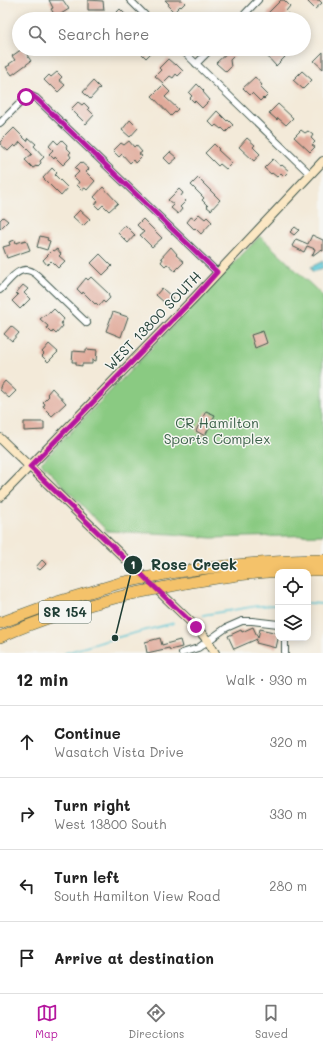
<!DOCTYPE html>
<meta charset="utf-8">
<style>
:root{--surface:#fff;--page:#f2f2f2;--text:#222;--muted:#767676;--line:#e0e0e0;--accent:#b5179e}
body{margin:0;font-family:Mali,sans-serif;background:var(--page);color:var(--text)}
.controls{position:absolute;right:12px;bottom:12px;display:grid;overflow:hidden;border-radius:8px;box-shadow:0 2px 10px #0003}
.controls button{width:36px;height:36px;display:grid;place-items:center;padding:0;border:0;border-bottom:1px solid var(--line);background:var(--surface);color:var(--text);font:20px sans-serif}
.stop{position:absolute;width:12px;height:12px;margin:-9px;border:3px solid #b5179e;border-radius:50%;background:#fff}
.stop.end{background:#b5179e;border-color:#fff;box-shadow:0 1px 4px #0008}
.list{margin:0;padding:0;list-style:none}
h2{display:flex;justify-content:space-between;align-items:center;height:52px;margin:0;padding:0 16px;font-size:17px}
h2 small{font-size:13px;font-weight:400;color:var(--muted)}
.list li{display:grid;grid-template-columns:26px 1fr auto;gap:12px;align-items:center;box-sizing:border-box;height:72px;padding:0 16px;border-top:1px solid var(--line)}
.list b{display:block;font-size:15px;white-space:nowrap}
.list p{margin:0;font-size:13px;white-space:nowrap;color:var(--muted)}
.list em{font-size:13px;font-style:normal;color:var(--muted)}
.icon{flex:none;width:22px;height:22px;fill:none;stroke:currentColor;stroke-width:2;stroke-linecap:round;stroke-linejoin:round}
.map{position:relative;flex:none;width:323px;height:653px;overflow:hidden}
.search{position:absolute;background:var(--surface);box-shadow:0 2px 10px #0003;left:12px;right:12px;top:12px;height:44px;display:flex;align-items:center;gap:10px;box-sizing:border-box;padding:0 14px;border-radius:22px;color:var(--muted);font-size:15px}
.sheet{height:340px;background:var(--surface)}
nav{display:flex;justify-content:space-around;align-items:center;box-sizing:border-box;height:56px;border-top:1px solid var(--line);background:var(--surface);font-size:11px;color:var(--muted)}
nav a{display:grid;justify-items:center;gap:2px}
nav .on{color:var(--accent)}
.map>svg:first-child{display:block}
.green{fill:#8aca82;stroke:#54845b}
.water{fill:#5bc6d5;stroke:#3d8284}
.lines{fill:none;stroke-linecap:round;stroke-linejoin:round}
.stream{stroke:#5bc6d5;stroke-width:1.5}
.building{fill:#e1ab9b}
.street-casing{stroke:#3f574d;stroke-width:8}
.secondary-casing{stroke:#3f574d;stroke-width:10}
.highway-casing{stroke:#3f574d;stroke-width:12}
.street{stroke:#fff;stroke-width:6}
.secondary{stroke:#fbe7c3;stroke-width:8}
.highway{stroke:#f4c26a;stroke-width:11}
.highway-bridge-casing{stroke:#3f574d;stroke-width:12;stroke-linecap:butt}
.highway-bridge{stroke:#f4c26a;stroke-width:11}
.route{stroke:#b5179e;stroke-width:5}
.labels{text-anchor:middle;stroke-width:3;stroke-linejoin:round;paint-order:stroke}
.shield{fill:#f6f6f2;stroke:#60746d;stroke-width:1}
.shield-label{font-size:13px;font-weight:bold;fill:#1f3d34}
.street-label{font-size:14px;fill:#1f3d34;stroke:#f6f6f2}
.park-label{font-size:14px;fill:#3a6048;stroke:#f6f6f2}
.leader{fill:none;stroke:#1f3d34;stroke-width:1.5}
.callout-dot{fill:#1f3d34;stroke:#f6f6f2;stroke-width:1.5}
.mark-label{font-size:12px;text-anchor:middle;font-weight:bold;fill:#fff}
.callout-label{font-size:15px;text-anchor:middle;font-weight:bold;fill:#1f3d34;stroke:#f6f6f2;stroke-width:3;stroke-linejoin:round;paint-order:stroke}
</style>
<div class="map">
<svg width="323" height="653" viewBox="0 0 323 653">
<rect width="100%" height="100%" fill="#f6f6f2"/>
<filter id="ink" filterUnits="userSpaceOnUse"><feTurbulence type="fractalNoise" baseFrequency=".025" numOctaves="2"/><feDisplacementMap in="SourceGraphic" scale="8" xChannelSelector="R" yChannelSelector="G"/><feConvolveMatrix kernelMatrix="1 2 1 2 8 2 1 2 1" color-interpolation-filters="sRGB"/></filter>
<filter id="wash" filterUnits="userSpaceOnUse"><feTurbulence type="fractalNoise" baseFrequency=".012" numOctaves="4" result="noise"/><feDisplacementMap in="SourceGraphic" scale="16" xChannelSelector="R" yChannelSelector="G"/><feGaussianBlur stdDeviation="0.9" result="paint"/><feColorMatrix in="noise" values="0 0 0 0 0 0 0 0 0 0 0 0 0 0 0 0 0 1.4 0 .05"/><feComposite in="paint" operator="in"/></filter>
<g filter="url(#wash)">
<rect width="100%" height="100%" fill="#f3ead9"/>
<path class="green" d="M 260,236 L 323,296 L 323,535 L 211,538 L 172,534 L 107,531 L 41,463 Z"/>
<path class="water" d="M 323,261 L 323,268 L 313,272 L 311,267 Z"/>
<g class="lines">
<path class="stream" d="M 308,603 L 323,604
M 203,615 L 257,606 L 278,605
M 65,653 L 115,638 L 174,623"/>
</g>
<g id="blocks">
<path class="building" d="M 49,0 L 63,0 L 69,9 L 56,17 L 51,9 L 53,8 Z
M 88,0 L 103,1 L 104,10 L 88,10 Z
M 165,0 L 182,0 L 185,3 L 181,7 L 180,6 L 174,12 L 168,6 L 169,4 Z
M 281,0 L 284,0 L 290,6 L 286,11 L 288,13 L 282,19 L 279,17 L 277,19 L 272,19 L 267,14 Z
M 310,0 L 319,0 L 322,3 L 315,9 L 308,2 Z
M 120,9 L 127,16 L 124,19 L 116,19 L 113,16 Z
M 22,49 L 23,49 L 31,61 L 12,75 L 6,67 L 10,65 L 9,64 L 15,60 L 12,56 Z
M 145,49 L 155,49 L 146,58 L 141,53 Z
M 273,49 L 278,49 L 285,57 L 276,66 L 267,56 Z
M 230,50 L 235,55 L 230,60 L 231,67 L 226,72 L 216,63 Z
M 323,52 L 323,69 L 314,61 Z
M 168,59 L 175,65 L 176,64 L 183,71 L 178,76 L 176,74 L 173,78 L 170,76 L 163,83 L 155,76 L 161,70 L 159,68 Z
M 302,71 L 312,80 L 303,89 L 293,80 Z
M 57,72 L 62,77 L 59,80 L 65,85 L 58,92 L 51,85 L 50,86 L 44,80 L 49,75 L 51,77 Z
M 255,77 L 262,85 L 260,87 L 268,95 L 264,99 L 263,98 L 260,101 L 252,93 L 250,95 L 243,88 Z
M 93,81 L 100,88 L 90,99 L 83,92 Z
M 197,84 L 204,91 L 203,92 L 210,100 L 202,108 L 195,101 L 194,102 L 190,98 L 192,96 L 189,93 Z
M 163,85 L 170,92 L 165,97 L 178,109 L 171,116 L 152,96 Z
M 78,102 L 82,105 L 84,103 L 89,108 L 88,109 L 94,115 L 86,124 L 71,109 Z
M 278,104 L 293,118 L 286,125 L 278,118 L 277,120 L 269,113 Z
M 217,111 L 227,121 L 228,120 L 233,125 L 226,132 L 222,128 L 221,129 L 216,125 L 214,127 L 208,121 Z
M 130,120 L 138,128 L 130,137 L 122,130 Z
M 14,128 L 27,141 L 29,138 L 36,144 L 34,146 L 44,157 L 40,161 L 41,163 L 37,167 L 36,166 L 33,168 L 25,160 L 32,154 L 20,142 L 16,147 L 14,145 L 8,151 L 0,144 L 0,142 Z
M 301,130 L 305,133 L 308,131 L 313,135 L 311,138 L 315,142 L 312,145 L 315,147 L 310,152 L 294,137 Z
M 247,138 L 255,145 L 253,147 L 260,154 L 254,161 L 239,147 Z
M 54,140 L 58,144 L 62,140 L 67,145 L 66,147 L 71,152 L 69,154 L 71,157 L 63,165 L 55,157 L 54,159 L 49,154 L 53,150 L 49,146 Z
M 129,141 L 134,147 L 136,145 L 142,152 L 139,154 L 142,156 L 135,163 L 133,160 L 130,163 L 122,154 L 119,157 L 113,151 L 121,143 L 124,145 Z
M 214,144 L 219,149 L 218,150 L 232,163 L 226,169 L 220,164 L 218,166 L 205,153 Z
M 170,152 L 177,158 L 170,164 L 164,158 Z
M 273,159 L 281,166 L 282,165 L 289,171 L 284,176 L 281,173 L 277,177 L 272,173 L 271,174 L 264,168 Z
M 81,162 L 89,169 L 86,172 L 95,181 L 87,190 L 85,188 L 82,190 L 77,185 L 79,182 L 74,177 L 79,172 L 75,168 Z
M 52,168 L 57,173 L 55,175 L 68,188 L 61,196 L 43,178 Z
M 198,178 L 220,200 L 211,210 L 207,207 L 208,206 L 202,200 L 204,198 L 191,185 Z
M 103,187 L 118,203 L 109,211 L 103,205 L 99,209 L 95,205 L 98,201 L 94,197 Z
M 179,189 L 183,193 L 181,196 L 186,201 L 180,207 L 182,209 L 178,214 L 171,208 L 174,205 L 168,200 Z
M 80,210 L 90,219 L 83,226 L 73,217 Z
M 199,214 L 205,219 L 207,217 L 212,222 L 201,234 L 195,228 L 194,229 L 187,222 L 191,217 L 194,219 Z
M 3,217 L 8,221 L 0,229 L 0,220 Z
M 143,219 L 162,238 L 152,247 L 140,235 L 144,232 L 137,225 Z
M 125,225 L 135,235 L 128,243 L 118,233 Z
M 295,227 L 299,230 L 294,235 L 290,232 Z
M 312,235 L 323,240 L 323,251 L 320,250 L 312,256 L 315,249 L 307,246 L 304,252 L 292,246 L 296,239 L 308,244 Z
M 40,236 L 48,238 L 47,240 L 50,241 L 47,250 L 37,247 Z
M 15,240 L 16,243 L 26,240 L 30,250 L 7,258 L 3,247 L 10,245 L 9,242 Z
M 171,247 L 177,254 L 176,255 L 184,262 L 175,271 L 167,264 L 165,266 L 161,262 L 163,259 L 161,258 Z
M 57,249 L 61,254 L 59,256 L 65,261 L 58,268 L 51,261 L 47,265 L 43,260 L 53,250 L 54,251 Z
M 100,254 L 112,266 L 103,275 L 91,263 Z
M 91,277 L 109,294 L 108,295 L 110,298 L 105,303 L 103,301 L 99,306 L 96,303 L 95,304 L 83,292 L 82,294 L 77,289 L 86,278 L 88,280 Z
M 23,285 L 28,289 L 24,293 L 30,299 L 20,309 L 12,301 L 18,295 L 16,293 Z
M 162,288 L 173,298 L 166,304 L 156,295 Z
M 54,309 L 64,319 L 61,323 L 63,326 L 56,334 L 53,331 L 52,333 L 47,328 L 48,326 L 40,319 L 46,314 L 47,315 L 50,311 L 51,312 Z
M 113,312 L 128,317 L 121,337 L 106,331 Z
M 11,326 L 19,333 L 12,341 L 4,334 Z
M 263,331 L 267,343 L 255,348 L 251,335 Z
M 49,344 L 58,352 L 48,362 L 42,356 L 44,354 L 42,352 Z
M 86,349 L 97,350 L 96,361 L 92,360 L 92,364 L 82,364 L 82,366 L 76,365 L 76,362 L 72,362 L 73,351 L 86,352 Z
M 5,381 L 16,391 L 9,398 L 0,390 L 0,387 Z
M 52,388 L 66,403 L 52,416 L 43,407 L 45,404 L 43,402 L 49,396 L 47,394 Z
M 206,411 L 215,415 L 205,436 L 196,431 Z
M 24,422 L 44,422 L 44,430 L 24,431 Z
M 42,560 L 46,564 L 40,570 L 36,567 Z
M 253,627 L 258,638 L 260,629 L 278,633 L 278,639 L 276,648 L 256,643 L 257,639 L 234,649 L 228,636 L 241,630 L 242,632 Z
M 160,638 L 162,645 L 180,640 L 182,647 L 170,650 L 169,648 L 147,653 L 145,642 Z"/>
</g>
</g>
<g filter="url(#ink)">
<use href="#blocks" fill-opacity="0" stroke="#3f574d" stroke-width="1"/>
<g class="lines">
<g class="street-casing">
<path id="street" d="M 130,0 L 149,19
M 240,19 L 258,0
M 181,49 L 310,174
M 196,64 L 211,49
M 0,123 L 26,97 L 29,95 L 36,98 L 217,272
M 0,290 C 11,279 21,261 37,275 L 87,323
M 182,653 L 198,648 L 226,628 L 242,621 L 252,621 L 278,624
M 285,653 L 285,638"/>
</g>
<g class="secondary-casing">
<path id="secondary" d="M 0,438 L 196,627 L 208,641 L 215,653
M 0,497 L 195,297 L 323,161"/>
</g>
<g class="highway-casing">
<path id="highway" d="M 170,573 C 221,566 272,560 323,560
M 181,584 C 228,576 275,569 323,570
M 0,623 L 57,602 L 120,583
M 0,637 C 43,618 86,605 131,594"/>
</g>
<use href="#street" class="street"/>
<use href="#secondary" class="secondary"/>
<use href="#highway" class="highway"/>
<g class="highway-bridge-casing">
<path id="highway-bridge" d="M 120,583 L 170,573
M 131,594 L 181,584"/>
</g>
<use href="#highway-bridge" class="highway-bridge"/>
</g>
</g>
<g class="lines" filter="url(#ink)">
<path class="route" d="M 26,97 L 29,95 L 33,96 L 38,100 L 217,272 L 195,297 L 30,467 L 196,627"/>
</g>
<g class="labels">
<rect class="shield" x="39" y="601" width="52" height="22" rx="3"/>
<g class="shield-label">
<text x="65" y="617">SR 154</text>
</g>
<g class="street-label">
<text transform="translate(153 321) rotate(-46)" y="5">WEST 13800 SOUTH</text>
</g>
<g class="park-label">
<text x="217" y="428">CR Hamilton<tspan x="217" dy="16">Sports Complex</tspan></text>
</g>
</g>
<path class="leader" d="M115 638L133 565"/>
<g class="callout-dot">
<circle cx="115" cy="638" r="4"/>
<circle cx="133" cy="565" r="10"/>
</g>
<g class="mark-label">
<text x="133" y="569">1</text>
</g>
<g class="callout-label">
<text x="194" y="570">Rose Creek</text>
</g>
</svg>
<div class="controls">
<button><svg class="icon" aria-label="locate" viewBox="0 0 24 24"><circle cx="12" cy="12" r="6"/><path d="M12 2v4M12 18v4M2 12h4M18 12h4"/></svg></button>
<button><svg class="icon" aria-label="layers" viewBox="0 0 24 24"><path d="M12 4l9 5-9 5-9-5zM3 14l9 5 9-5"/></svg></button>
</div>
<div class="stop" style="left:26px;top:97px"></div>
<div class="stop end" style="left:196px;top:627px"></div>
<div class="search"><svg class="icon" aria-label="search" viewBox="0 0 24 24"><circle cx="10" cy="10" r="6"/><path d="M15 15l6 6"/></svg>Search here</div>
</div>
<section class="sheet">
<h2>12 min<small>Walk · 930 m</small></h2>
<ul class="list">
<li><svg class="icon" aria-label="ahead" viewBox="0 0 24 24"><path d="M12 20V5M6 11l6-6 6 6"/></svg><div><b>Continue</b><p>Wasatch Vista Drive</p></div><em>320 m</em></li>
<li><svg class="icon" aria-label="right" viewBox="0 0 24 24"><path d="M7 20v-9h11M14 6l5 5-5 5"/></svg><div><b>Turn right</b><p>West 13800 South</p></div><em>330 m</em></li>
<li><svg class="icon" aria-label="left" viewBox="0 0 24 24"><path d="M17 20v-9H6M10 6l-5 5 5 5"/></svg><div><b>Turn left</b><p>South Hamilton View Road</p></div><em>280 m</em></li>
<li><svg class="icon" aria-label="arrive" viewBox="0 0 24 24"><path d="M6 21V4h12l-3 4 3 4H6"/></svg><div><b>Arrive at destination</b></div></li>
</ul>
</section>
<nav>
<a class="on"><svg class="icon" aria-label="map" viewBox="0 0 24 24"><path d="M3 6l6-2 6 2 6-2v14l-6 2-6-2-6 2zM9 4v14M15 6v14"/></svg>Map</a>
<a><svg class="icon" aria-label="directions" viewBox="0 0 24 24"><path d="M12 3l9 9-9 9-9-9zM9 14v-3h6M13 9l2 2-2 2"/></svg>Directions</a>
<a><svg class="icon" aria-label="saved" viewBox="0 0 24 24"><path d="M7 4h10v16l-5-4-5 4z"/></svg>Saved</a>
</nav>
